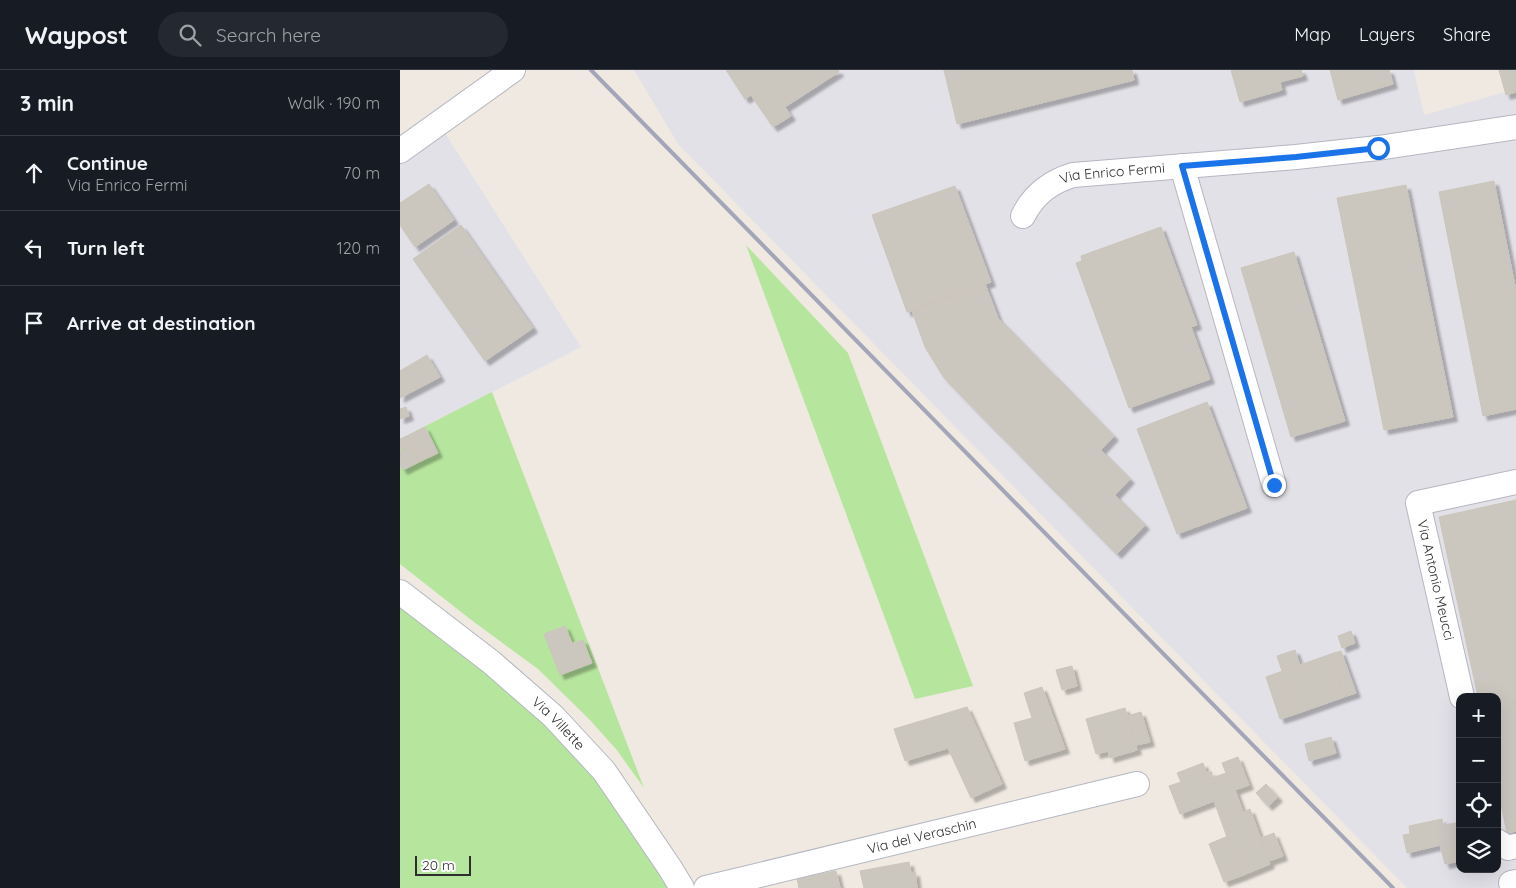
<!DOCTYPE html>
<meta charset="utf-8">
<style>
:root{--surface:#171b24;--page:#242831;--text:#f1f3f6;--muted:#9ea1a6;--line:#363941}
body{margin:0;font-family:Quicksand,sans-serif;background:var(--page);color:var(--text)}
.controls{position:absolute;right:15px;bottom:15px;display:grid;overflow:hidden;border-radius:10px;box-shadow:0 5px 20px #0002}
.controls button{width:45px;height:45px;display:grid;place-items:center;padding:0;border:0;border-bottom:1px solid var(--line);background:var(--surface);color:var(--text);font:25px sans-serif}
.scale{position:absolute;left:15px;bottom:12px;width:56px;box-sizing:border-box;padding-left:5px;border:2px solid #2e2e2e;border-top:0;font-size:14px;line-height:18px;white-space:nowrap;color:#2e2e2e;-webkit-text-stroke:4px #fff;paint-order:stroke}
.stop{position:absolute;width:15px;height:15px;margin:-11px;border:4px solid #1a73e8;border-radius:50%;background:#fff}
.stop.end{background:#1a73e8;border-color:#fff;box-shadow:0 1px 5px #0008}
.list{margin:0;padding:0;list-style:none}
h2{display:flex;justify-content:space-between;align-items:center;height:65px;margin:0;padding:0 20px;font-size:21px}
h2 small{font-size:16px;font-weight:400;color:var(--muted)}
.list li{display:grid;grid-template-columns:32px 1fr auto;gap:15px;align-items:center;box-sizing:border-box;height:75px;padding:0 20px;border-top:1px solid var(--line)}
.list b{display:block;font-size:19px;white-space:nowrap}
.list p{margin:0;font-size:16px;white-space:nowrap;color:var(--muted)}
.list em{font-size:16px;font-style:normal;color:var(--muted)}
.icon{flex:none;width:28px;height:28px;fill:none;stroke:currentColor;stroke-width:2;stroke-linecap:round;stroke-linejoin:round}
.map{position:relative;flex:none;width:1116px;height:818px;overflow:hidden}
header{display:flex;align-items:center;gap:30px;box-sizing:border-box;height:70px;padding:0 25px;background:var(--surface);border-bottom:1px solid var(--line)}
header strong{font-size:24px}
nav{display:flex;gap:28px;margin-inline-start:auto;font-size:18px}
.search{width:350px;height:45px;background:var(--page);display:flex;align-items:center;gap:12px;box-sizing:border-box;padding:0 18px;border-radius:28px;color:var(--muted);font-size:19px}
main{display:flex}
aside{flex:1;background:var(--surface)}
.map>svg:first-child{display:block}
.industrial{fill:#e3e1e8;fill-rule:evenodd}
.green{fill:#b6e59e}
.building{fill:#cbc7bf;stroke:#cbc5ba;filter:url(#shadow)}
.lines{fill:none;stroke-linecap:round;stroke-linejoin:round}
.minor-casing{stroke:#b4b7c1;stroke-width:26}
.minor{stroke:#fff;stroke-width:24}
.rail{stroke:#a3a6b8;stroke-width:4}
.route{stroke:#1a73e8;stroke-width:6}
.labels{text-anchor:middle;stroke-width:4;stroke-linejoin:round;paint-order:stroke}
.street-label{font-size:14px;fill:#2e2e2e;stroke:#fff}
</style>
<header>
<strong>Waypost</strong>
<div class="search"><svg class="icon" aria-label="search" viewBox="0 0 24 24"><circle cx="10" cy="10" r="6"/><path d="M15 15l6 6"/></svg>Search here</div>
<nav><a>Map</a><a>Layers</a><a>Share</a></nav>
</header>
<main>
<aside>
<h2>3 min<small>Walk · 190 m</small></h2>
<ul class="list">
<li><svg class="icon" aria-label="ahead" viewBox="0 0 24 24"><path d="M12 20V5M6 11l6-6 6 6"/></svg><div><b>Continue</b><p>Via Enrico Fermi</p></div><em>70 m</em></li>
<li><svg class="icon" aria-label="left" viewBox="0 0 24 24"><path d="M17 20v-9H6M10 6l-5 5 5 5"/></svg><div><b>Turn left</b></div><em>120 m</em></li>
<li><svg class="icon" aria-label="arrive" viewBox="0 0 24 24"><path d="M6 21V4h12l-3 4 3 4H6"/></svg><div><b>Arrive at destination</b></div></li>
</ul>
</aside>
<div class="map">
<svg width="1116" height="818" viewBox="0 0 1116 818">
<defs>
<filter id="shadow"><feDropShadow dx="4.5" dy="4.5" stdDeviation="1" flood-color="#0004"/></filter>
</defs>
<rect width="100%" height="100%" fill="#efe9e1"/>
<path class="industrial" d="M 234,0 L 1014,0 L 1024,45 L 1116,19 L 1116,818 L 1007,818 L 278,74 ZM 1060,627 L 1097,627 L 1097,799 L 1060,799 Z
M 45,63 L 181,277 L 0,369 L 0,91 Z"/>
<path class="green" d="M 346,175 L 448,283 L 573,616 L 515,629 Z
M 92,322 L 244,718 L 216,679 L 189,649 L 138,599 L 70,549 L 0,494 L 0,369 Z
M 0,537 L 49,576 L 117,626 L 165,672 L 210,727 L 271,818 L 0,818 Z"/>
<path class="building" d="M 326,0 L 438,0 L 439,2 L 385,37 L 391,46 L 373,57 L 351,25 L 345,29 Z
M 544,0 L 732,0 L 734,10 L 557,54 Z
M 831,0 L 901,0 L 903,6 L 880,12 L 882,20 L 840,32 Z
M 930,0 L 989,0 L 993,14 L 938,30 Z
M 1099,0 L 1116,0 L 1116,22 L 1106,25 Z
M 1094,111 L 1116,221 L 1116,339 L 1083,346 L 1039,122 Z
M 29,114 L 54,150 L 15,177 L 0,155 L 0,133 Z
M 1006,115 L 1053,347 L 984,360 L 937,128 Z
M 555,116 L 591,212 L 507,242 L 472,145 Z
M 61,155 L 133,258 L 85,291 L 13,189 Z
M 761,157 L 797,255 L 791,257 L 810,309 L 729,338 L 676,193 L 682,191 L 681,186 Z
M 894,182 L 945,351 L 891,367 L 841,198 Z
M 585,214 L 598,248 L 714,366 L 701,380 L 730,409 L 715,425 L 745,455 L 717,484 L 544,308 L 525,277 L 512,241 Z
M 27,285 L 40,307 L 0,328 L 0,301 Z
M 807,332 L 847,438 L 777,464 L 737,359 Z
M 6,337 L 9,346 L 0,349 L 0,339 Z
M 25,357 L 38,383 L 19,392 L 7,366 Z
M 7,366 L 19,392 L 3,400 L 0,395 L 0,381 L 2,380 L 0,376 L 0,369 Z
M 1116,430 L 1116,761 L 1107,763 L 1097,716 L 1097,627 L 1078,627 L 1039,447 Z
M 165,556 L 172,573 L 183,570 L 192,593 L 160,605 L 144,564 Z
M 951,561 L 955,573 L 942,578 L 938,566 Z
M 895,580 L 900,595 L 882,601 L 877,586 Z
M 941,581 L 956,623 L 944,627 L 931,584 Z
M 931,584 L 944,627 L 893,645 L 877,603 Z
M 672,596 L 677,616 L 662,620 L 656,600 Z
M 877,603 L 893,645 L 880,649 L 866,607 Z
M 642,617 L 665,679 L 625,691 L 614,653 L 632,648 L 624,623 Z
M 567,637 L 602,714 L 571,728 L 548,678 L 505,691 L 494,659 Z
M 725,638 L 737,680 L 710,688 L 708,681 L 696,684 L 686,649 Z
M 741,642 L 750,672 L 736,675 L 727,646 Z
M 931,667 L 936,683 L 909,691 L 905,674 Z
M 838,687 L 849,715 L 835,720 L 829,703 L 826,703 L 822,693 Z
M 803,693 L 806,702 L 812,702 L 812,708 L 826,703 L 829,703 L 843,742 L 850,739 L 870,794 L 841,806 L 814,731 L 780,744 L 769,716 L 781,712 L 777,703 Z
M 866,714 L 878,727 L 868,736 L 856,723 Z
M 1042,749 L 1043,755 L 1056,753 L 1060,768 L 1060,791 L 1045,794 L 1040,775 L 1007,783 L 1003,765 L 1010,764 L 1009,756 Z
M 1060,752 L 1060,768 L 1056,753 Z
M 874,763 L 883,786 L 869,791 L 861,768 Z
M 828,766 L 841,806 L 824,812 L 809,774 Z
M 509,792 L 511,803 L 515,802 L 517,818 L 464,818 L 460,801 Z
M 436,801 L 440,818 L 399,818 L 397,809 Z"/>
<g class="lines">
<g class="minor-casing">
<g id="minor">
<path d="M 0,81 L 113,0"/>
<path d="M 782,96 L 874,415"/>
<path id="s1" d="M 623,146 C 634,124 650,112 673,105 L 896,87 L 978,78 L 1116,57"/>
<path id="s2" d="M 0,522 L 91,592 L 153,646 L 204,701 L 270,798 L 282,818"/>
<path d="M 1062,627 L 1018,433 L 1116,412"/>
<path d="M 1097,771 L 1108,778 L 1116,776"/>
<path d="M 1111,813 L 1116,812"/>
<path id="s3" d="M 306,818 L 737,714"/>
</g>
</g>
<use href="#minor" class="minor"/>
<path class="rail" d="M 191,0 L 993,818"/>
</g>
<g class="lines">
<path class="route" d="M 874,415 L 782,96 L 896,87 L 978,78"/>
</g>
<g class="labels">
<g class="street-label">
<text dy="5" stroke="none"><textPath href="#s1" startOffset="106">Via Enrico Fermi</textPath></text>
<text transform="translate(1036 510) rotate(77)" y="5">Via Antonio Meucci</text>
<text dy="5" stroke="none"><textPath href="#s2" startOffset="206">Via Villette</textPath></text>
<text dy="5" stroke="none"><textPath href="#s3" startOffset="222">Via del Veraschin</textPath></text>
</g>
</g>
</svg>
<div class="controls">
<button>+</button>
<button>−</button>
<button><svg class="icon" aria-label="locate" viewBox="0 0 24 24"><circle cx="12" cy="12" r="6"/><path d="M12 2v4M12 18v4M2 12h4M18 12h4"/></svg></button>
<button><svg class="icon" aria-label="layers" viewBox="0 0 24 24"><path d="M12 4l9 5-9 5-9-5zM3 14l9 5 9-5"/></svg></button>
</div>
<div class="scale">20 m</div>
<div class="stop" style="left:978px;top:78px"></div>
<div class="stop end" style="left:874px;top:415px"></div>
</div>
</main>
